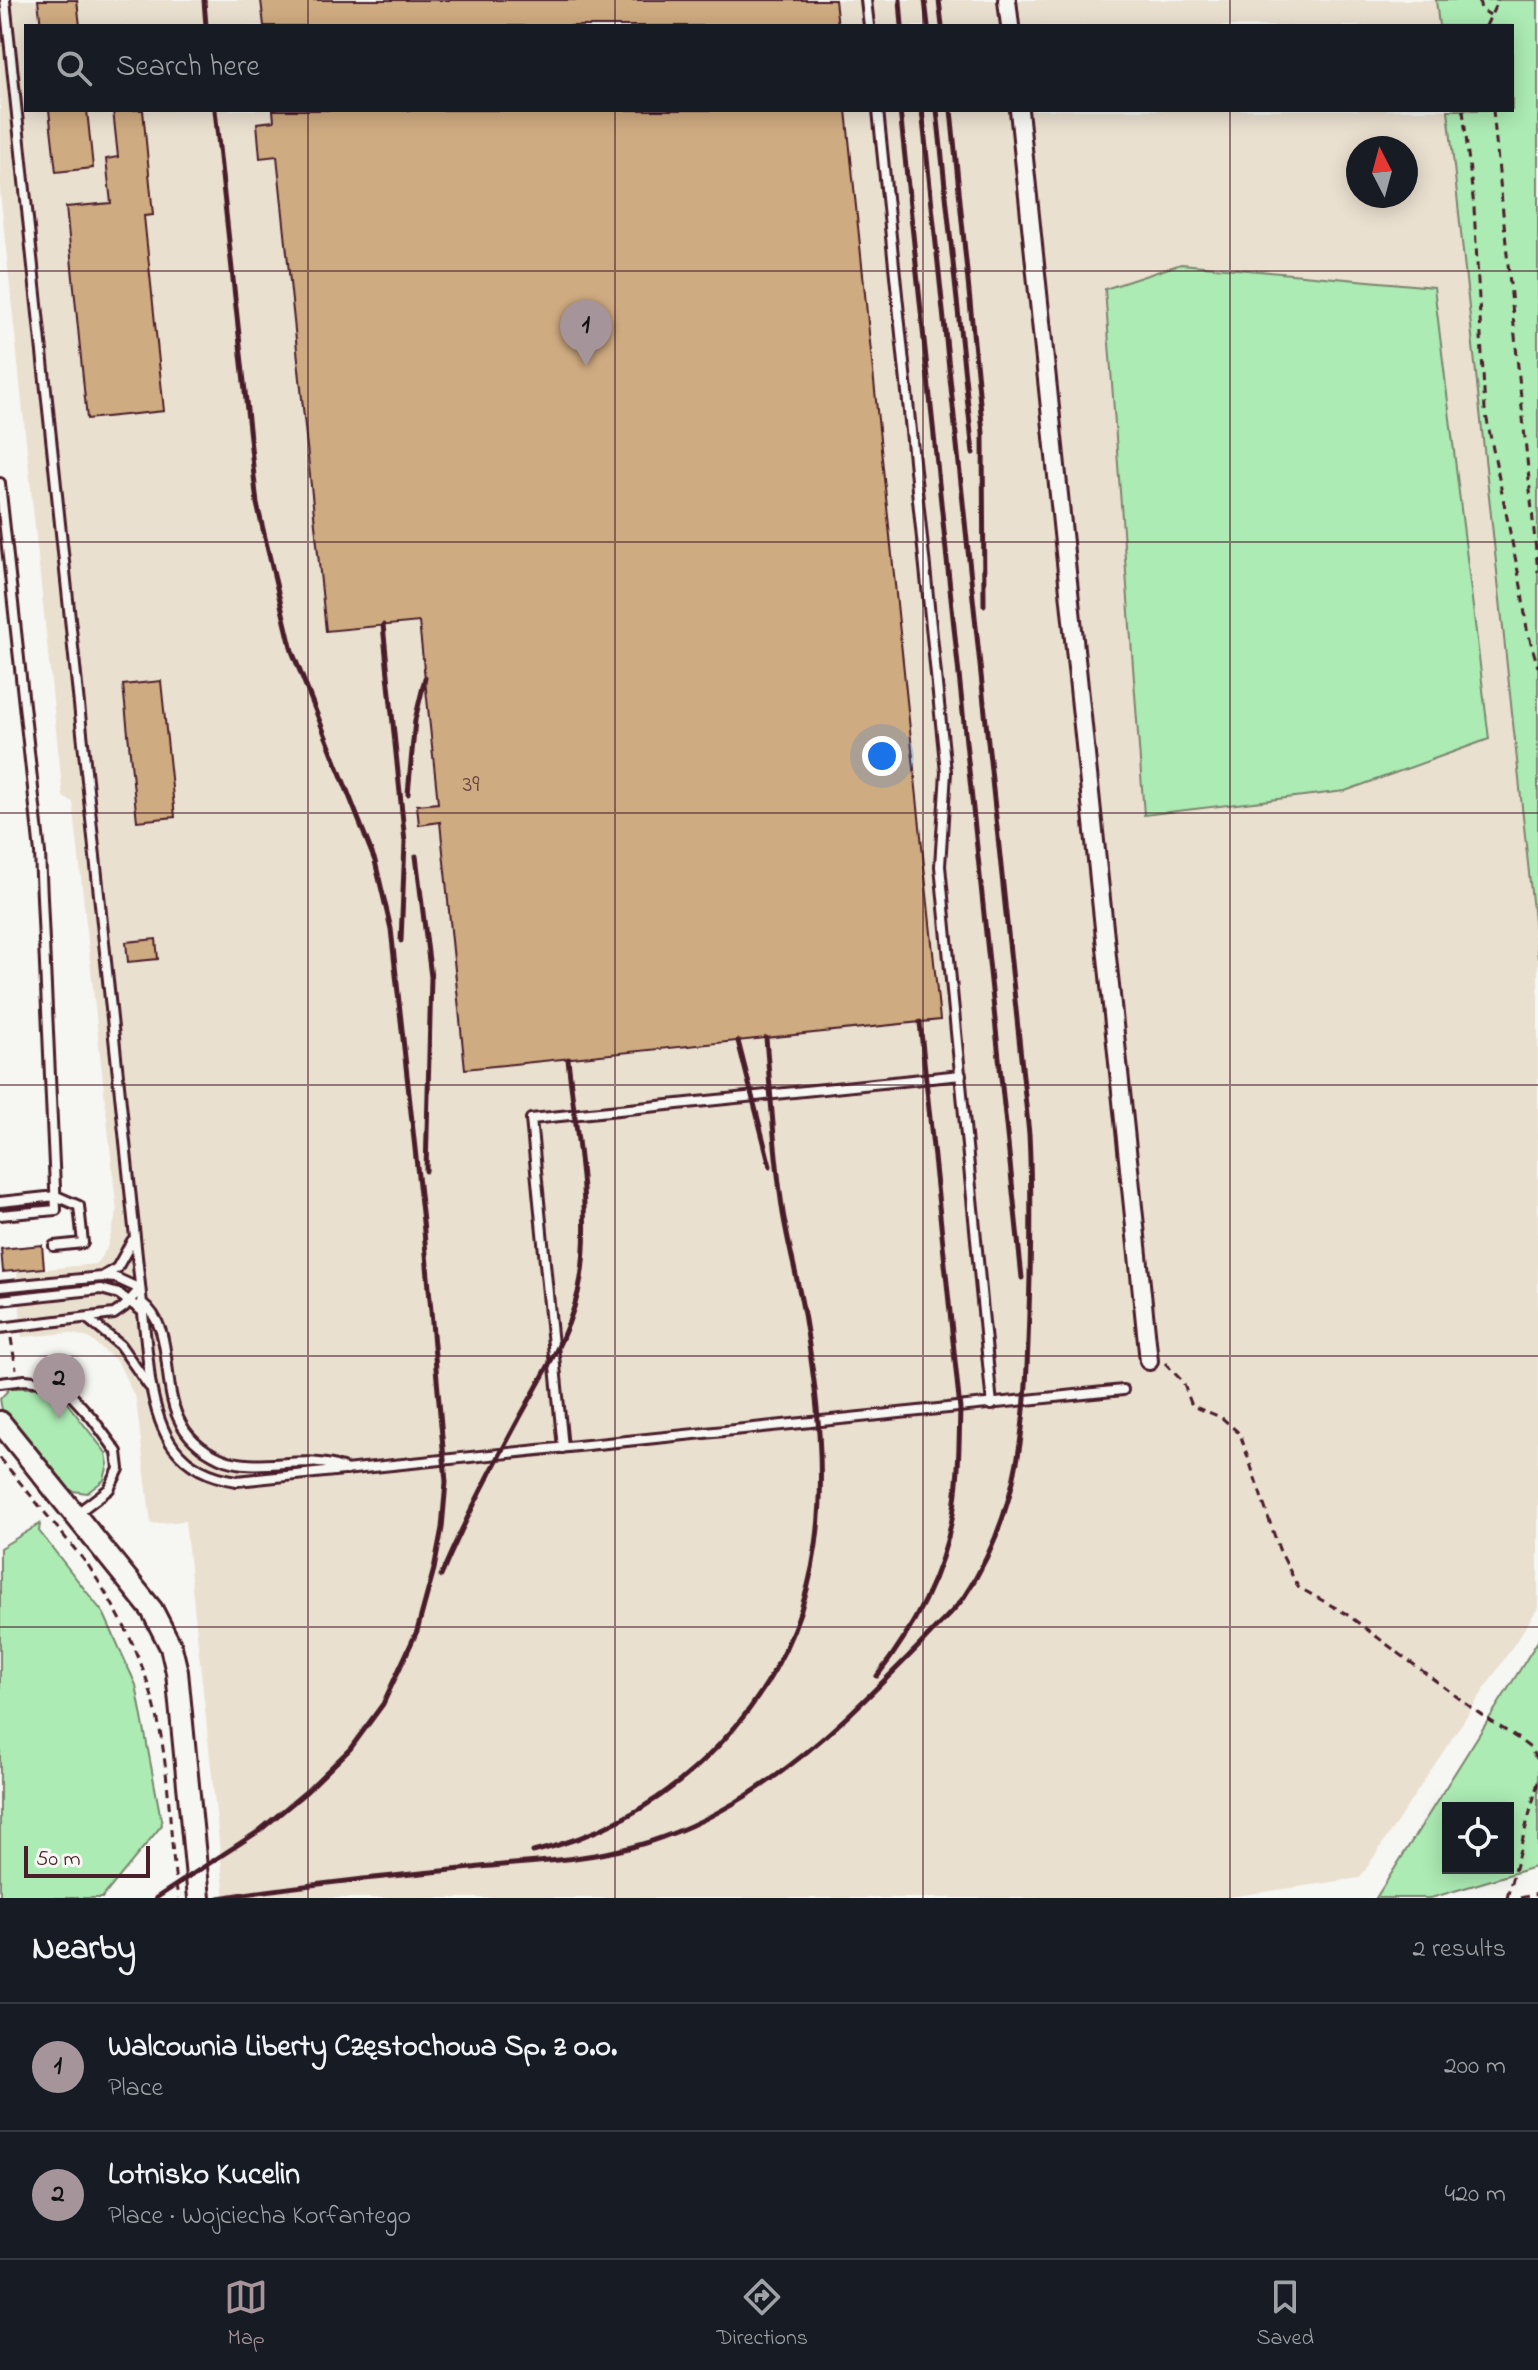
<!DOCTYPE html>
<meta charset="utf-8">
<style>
:root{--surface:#171b24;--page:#242831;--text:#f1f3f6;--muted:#9ea1a6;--line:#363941;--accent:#a6949b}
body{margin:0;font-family:"Indie Flower",sans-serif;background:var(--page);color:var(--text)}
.controls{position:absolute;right:24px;bottom:24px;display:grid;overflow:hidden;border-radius:0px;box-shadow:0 4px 20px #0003}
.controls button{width:72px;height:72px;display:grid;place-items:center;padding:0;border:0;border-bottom:2px solid var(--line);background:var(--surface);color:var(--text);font:40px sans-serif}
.compass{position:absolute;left:1346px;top:136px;width:72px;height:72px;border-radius:50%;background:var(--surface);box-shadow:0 4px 20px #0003;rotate:354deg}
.scale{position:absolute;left:24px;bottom:20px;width:126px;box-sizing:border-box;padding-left:8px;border:4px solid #4a1f2b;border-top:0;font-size:22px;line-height:28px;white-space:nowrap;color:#4a1f2b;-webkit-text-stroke:6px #f6f6f2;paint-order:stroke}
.you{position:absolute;left:882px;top:756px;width:28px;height:28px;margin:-20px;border:6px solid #fff;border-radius:50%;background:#1a73e8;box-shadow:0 0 0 12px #1a73e833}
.badge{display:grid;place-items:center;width:52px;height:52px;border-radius:50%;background:var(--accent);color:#111;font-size:26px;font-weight:700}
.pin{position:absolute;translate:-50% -66px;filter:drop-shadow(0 2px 4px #0008)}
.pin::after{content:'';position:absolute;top:42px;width:28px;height:24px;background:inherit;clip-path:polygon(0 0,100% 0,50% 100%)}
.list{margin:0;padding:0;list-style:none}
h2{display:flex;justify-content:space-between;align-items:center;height:104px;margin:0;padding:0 32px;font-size:34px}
h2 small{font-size:26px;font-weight:400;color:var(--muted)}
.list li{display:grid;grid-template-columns:52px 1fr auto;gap:24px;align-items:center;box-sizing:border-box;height:128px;padding:0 32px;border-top:2px solid var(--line)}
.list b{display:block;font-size:30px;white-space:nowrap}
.list p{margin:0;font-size:26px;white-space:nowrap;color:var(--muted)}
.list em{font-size:26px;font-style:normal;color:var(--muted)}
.icon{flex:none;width:44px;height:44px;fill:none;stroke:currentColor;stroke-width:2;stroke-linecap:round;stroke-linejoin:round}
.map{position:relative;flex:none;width:1538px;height:1898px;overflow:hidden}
.search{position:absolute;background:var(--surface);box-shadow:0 4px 20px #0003;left:24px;right:24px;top:24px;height:88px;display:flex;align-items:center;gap:20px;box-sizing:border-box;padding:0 28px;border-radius:0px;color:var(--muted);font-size:30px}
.sheet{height:360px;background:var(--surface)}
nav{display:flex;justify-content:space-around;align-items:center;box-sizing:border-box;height:112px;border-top:2px solid var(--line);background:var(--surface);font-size:22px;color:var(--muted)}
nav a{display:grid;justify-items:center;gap:4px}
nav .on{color:var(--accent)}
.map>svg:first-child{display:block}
.built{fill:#eae0d0;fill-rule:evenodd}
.green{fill:#acebb3;stroke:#7b856f;stroke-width:2;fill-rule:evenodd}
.building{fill:#cfab81;stroke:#4a1f2b;stroke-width:2}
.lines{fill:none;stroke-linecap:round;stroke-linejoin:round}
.service-casing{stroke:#4a1f2b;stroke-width:14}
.minor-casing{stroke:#4a1f2b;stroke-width:22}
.tertiary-casing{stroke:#4a1f2b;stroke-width:26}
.path{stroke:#4a1f2b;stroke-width:3;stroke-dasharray:8 6;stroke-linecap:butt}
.service{stroke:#f6f6f2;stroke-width:8}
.minor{stroke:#f6f6f2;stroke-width:16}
.tertiary{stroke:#f6f6f2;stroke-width:20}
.rail{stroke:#4a1f2b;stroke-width:5}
.grid{fill:none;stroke:#4a1f2b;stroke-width:2;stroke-opacity:0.55}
.labels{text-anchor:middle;stroke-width:6;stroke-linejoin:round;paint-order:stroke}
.number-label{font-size:24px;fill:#6b4240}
</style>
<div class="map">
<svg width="1538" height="1898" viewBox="0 0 1538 1898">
<rect width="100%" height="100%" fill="#f6f6f2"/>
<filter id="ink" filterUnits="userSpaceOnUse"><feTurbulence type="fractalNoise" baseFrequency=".0125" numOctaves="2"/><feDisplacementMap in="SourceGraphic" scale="16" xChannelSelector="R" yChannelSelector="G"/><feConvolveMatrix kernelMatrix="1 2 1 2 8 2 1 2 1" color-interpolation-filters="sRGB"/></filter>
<g filter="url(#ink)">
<path class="built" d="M 0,0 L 1461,0 L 1464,26 L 26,26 L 26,110 L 1473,110 L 1538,722 L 1538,1608 L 1360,1878 L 1222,1898 L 225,1898 L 185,1521 L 151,1524 L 136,1400 L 118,1362 L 89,1338 L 69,1333 L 22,1337 L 17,1272 L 96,1264 L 107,1248 L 117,1212 L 73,802 L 63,797 L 0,191 ZM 1358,148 L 1406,148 L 1406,196 L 1358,196 Z"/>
<path class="green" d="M 1436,0 L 1538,0 L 1538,958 L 1448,110 L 1512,110 L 1512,26 L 1439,26 Z
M 1181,264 L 1434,287 L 1489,739 L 1345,791 L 1144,815 L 1105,289 Z
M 10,1388 L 43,1388 L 63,1398 L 106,1453 L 108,1464 L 104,1480 L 87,1493 L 73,1491 L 64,1486 L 2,1410 L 0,1399 Z
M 40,1524 L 39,1531 L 104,1614 L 136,1685 L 162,1825 L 102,1898 L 0,1898 L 0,1548 Z
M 1538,1641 L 1538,1866 L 1431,1898 L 1376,1898 ZM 1448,1808 L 1508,1808 L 1508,1868 L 1448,1868 Z"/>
<path class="building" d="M 38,0 L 77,0 L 80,26 L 41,26 Z
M 261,0 L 835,0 L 838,26 L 264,26 Z
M 49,110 L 87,110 L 93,168 L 56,172 Z
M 113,110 L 143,110 L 153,215 L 144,216 L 164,411 L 87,419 L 66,207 L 111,203 L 106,159 L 118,157 Z
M 273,110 L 846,110 L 940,1020 L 465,1069 L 440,822 L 419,825 L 417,805 L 438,803 L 419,622 L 326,631 L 277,156 L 260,158 L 257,123 L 274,121 Z
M 161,681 L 175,817 L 137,821 L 123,685 Z
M 156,939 L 158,959 L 128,962 L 126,942 Z
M 42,1245 L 44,1268 L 3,1272 L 1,1249 Z"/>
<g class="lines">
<g class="service-casing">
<path id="service" d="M 5,0 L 150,1380 C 159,1435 176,1472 237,1481 L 1123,1390
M 866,0 L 869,26
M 878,110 L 946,772 L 940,866 L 992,1405
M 0,483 L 40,853 L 56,1210 L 0,1215
M 0,1202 L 56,1196 L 79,1206 L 83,1243 L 54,1246
M 0,1287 L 102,1277 L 117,1268 L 132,1241
M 0,1300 L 101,1289 L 119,1294 L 142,1311
M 141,1302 C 189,1338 141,1423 220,1458 C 259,1475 305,1451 347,1470
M 88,1319 L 120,1345 L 149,1386
M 0,1328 L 114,1314 L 124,1307 L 140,1289 L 116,1278 L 102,1277
M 0,1383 L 25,1380 L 61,1384 L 92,1418 L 117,1452 L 119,1469 L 109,1489 L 76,1514
M 563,1448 L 531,1119 L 961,1075"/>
</g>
<g class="minor-casing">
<path id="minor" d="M 1007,0 L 1010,26
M 1019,110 L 1149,1361"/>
</g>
<g class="tertiary-casing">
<path id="tertiary" d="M 0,1422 L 152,1610 L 171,1647 L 177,1672 L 199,1898"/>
</g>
<path class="path" d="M 1479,0 L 1481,9 L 1490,15
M 1486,26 L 1498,0
M 1463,110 L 1474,207 L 1485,410 L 1521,586 L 1527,629 L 1538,667
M 1493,110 L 1538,572
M 11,1338 L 16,1369
M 1165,1363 L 1183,1382 L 1192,1406 L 1221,1417 L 1240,1434 L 1279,1549 L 1298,1587 L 1345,1613 L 1480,1714 L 1517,1738 L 1529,1747 L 1538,1761
M 0,1458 L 87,1564
M 88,1565 C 116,1608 138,1647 152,1697 C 171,1761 168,1832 178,1898
M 1507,1898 L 1538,1782
M 1520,1898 L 1538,1894"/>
<use href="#service" class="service"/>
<use href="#minor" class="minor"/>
<use href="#tertiary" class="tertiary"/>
<path class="rail" d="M 204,0 L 206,26
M 900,0 L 902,26
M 925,0 L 928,26
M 939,0 L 942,26
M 900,110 L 1022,1278
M 937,110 L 973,453
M 951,110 L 983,433 L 984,605
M 383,625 L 405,842 L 401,941
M 408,794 L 415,720 L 425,678
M 416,856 L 431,977 L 426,1171
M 738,1041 L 770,1166
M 441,1576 C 464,1521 492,1469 520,1417 C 544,1373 573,1329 581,1278 C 592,1209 575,1129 568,1059
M 877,1676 C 913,1630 943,1573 953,1514 C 959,1479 959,1444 960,1409 L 920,1022
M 533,1852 C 604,1835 668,1799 719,1745 C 837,1621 831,1477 805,1320 C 799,1284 789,1249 783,1213 C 774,1155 771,1096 766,1038
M 156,1898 L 259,1831 L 307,1791 L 350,1749 L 383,1704 L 417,1631 L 434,1569 L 442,1528 L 446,1482 L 424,1231 L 391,929 L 375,861 L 292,651 L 257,504 L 215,110
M 219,1898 C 300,1885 381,1877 462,1869 C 518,1862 577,1862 632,1847 C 716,1824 786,1774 849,1715 C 878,1687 906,1660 933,1631 C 943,1620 956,1609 964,1597 C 1023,1509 1026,1413 1029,1312 C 1031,1252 1032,1193 1029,1134 L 922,110"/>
</g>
</g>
<path class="grid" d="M 308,0 L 308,26M 615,0 L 615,26M 923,0 L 923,26M 1230,0 L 1230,26M 308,110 L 308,1898M 615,110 L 615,1898M 923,110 L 923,1898M 1230,110 L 1230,1898M 0,271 L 1538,271M 0,542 L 1538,542M 0,813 L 1538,813M 0,1085 L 1538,1085M 0,1356 L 1538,1356M 0,1627 L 1538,1627"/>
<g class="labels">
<g class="number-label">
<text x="471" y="791">39</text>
</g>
</g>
</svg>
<div class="controls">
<button><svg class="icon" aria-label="locate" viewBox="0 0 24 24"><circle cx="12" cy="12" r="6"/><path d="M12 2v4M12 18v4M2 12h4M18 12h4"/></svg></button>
</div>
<svg class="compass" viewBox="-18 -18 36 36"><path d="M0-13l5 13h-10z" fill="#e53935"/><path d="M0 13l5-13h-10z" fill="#9ea1a6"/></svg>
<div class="scale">50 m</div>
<div class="you"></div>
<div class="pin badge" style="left:586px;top:366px">1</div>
<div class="pin badge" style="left:59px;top:1419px">2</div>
<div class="search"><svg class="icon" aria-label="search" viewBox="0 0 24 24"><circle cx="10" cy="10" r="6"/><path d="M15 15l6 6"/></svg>Search here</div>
</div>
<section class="sheet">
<h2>Nearby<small>2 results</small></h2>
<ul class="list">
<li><span class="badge">1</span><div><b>Walcownia Liberty Częstochowa Sp. z o.o.</b><p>Place</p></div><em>200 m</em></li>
<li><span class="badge">2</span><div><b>Lotnisko Kucelin</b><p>Place · Wojciecha Korfantego</p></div><em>420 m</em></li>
</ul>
</section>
<nav>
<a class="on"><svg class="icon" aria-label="map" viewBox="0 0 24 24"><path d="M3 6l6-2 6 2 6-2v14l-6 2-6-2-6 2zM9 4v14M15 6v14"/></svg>Map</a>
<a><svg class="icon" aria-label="directions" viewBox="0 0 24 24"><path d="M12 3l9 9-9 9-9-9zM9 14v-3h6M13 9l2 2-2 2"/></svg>Directions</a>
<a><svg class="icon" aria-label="saved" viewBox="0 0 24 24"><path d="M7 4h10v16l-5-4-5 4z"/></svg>Saved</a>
</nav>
